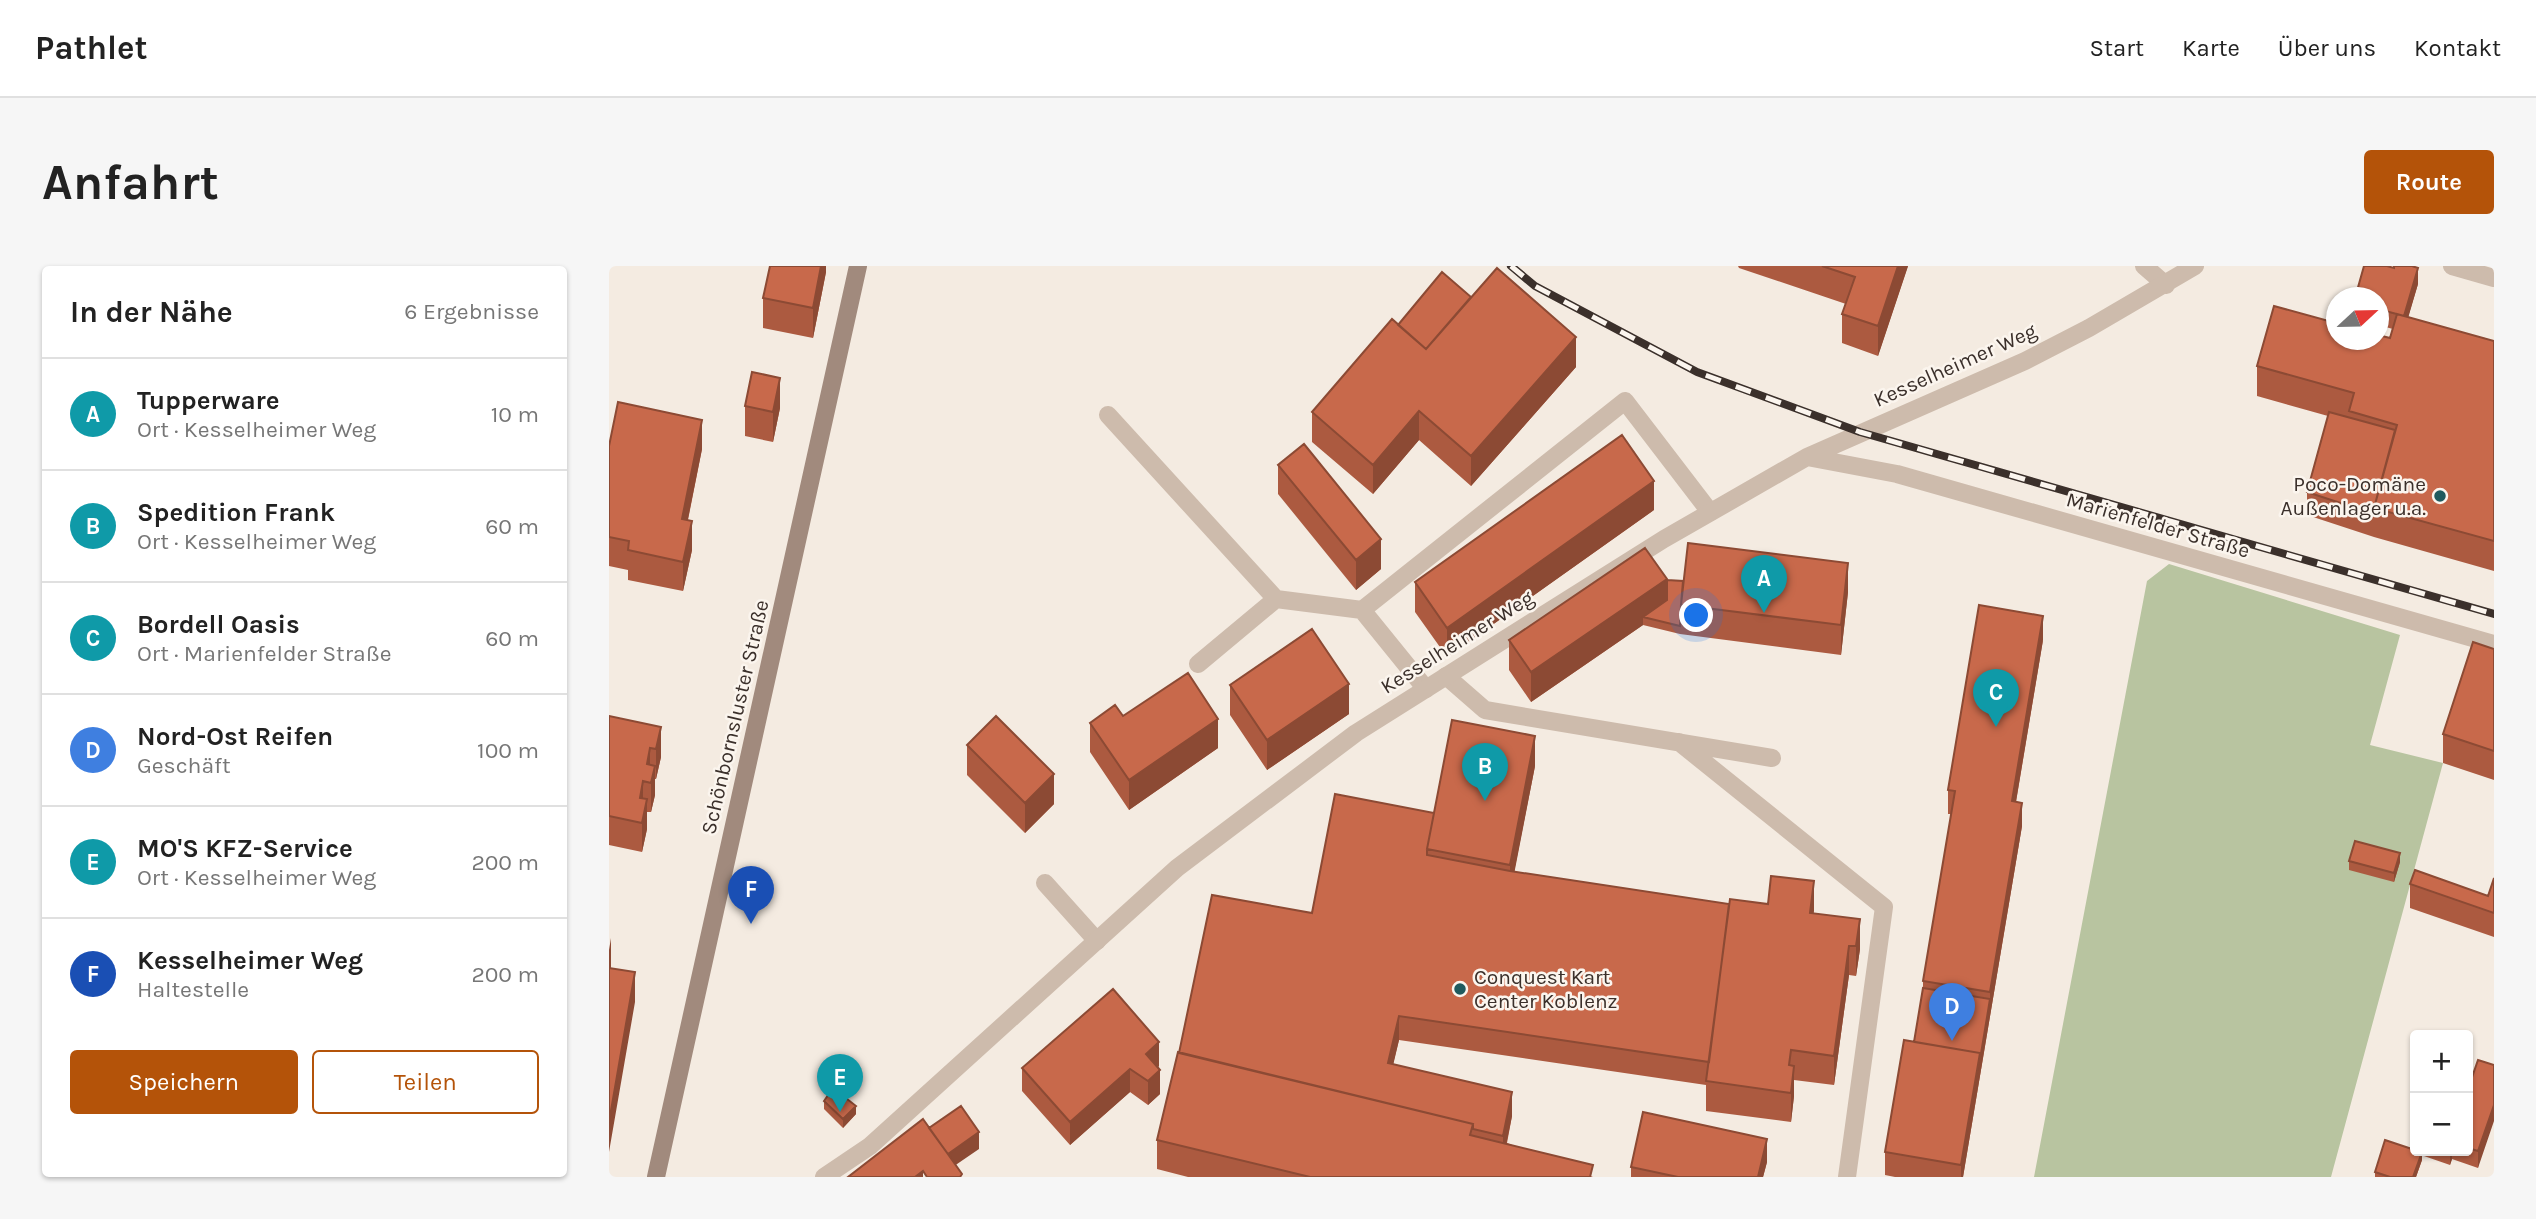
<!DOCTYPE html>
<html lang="de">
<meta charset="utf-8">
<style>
:root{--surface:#fff;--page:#f6f6f6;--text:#222;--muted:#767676;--line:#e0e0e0;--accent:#b45309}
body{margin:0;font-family:Karla,sans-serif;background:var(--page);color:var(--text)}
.controls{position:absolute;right:21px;bottom:21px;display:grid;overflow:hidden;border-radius:7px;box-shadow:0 2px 5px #0004}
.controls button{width:63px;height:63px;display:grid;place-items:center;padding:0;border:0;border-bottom:2px solid var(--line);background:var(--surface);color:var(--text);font:35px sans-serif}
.compass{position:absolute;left:1717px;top:21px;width:63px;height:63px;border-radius:50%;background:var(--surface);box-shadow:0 2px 5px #0004;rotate:68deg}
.you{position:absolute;left:1088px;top:350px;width:24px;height:24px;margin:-18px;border:5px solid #fff;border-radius:50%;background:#1a73e8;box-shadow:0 0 0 10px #1a73e833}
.badge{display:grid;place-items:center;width:46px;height:46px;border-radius:50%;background:var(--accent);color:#fff;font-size:23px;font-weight:700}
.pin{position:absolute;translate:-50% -58px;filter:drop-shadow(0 2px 4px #0008)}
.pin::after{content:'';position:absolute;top:37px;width:24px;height:21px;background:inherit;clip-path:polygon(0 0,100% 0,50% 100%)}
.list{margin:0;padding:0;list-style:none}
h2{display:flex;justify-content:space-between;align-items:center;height:91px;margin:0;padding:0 28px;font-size:30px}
h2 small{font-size:23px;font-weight:400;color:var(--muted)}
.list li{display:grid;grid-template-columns:46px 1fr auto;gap:21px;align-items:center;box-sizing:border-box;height:112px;padding:0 28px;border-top:2px solid var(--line)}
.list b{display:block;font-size:26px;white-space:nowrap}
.list p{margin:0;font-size:23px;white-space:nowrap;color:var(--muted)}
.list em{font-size:23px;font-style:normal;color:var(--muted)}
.actions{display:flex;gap:14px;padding:21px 28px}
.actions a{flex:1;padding:16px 0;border:2px solid var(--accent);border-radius:7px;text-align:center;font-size:24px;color:var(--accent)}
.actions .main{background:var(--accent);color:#fff}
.map{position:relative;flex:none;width:1885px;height:911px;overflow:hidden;border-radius:7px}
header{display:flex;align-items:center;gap:42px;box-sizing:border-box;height:98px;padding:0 35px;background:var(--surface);border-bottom:2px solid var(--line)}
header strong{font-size:33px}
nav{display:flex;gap:38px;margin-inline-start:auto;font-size:24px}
.intro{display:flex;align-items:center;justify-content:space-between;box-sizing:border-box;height:168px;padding:0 42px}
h1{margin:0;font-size:49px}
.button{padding:18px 32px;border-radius:7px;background:var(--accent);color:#fff;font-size:24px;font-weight:700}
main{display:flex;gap:42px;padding:0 42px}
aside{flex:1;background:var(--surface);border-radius:7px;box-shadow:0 2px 5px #0004}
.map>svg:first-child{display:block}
.green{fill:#b8c4a0}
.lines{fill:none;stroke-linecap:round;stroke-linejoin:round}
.lane{stroke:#cdbbac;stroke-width:18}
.street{stroke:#cdbbac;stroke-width:18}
.secondary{stroke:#a18a7d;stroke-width:18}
.rail-casing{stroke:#3b302b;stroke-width:8}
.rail{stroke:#fbf5ee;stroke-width:5;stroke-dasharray:16;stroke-linecap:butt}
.wall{fill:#ac5a40}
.shaded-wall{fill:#8c4a34}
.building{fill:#c8694b;stroke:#8c4a34;stroke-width:2}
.poi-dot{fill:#1f5a5e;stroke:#fbf5ee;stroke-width:2.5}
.labels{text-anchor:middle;stroke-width:5;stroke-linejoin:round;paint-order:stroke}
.street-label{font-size:21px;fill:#3b302b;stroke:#fbf5ee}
.poi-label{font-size:21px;fill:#3b302b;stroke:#fbf5ee;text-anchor:end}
</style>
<header>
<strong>Pathlet</strong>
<nav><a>Start</a><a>Karte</a><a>Über uns</a><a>Kontakt</a></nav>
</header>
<div class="intro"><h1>Anfahrt</h1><a class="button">Route</a></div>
<main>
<aside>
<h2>In der Nähe<small>6 Ergebnisse</small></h2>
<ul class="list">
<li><span class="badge" style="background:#0f9aa8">A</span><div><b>Tupperware</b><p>Ort · Kesselheimer Weg</p></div><em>10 m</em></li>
<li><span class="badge" style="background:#0f9aa8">B</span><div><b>Spedition Frank</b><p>Ort · Kesselheimer Weg</p></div><em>60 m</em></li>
<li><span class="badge" style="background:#0f9aa8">C</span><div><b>Bordell Oasis</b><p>Ort · Marienfelder Straße</p></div><em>60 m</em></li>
<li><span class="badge" style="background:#3f7fe0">D</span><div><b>Nord-Ost Reifen</b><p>Geschäft</p></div><em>100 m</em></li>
<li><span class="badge" style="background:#0f9aa8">E</span><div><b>MO'S KFZ-Service</b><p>Ort · Kesselheimer Weg</p></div><em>200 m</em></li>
<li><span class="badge" style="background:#1a4fb4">F</span><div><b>Kesselheimer Weg</b><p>Haltestelle</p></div><em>200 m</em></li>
</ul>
<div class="actions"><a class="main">Speichern</a><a>Teilen</a></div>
</aside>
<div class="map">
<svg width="1885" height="911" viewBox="0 0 1885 911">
<rect width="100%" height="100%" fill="#f4ebe1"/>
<path class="green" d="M 1560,298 L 1791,369 L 1761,479 L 1834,497 L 1722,911 L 1425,911 L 1538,315 Z"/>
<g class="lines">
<path class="lane" d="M 1535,0 L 1557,19
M 1843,0 L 1885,12
M 499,149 L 667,333 L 753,344 L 817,423
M 753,344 L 1016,135 L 1101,246
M 589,398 L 667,333
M 837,410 L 876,444 L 1163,492
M 1070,476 L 1275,641 L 1238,911
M 436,617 L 488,675"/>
<path class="street" d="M 1198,191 L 1288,208 L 1885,378
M 215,911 L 261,880 L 568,602 L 747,467 L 1055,273 L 1198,191 L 1416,95 L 1480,62 L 1586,0"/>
<path class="secondary" d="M 47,911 L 249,0"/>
<g class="rail-casing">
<path id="rail" d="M 902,0 L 926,20 L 1088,106 L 1251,166 L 1885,348"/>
</g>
<use href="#rail" class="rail"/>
</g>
<path class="wall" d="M 217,0 L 217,6 L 204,72 L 154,62 L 154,32 Z
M 1129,0 L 1299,0 L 1269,90 L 1233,77 L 1233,48 L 1237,38 L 1130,2 Z
M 1809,18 L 1799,51 L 1885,75 L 1885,305 L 1765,271 L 1698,249 L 1698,226 L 1719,150 L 1648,130 L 1648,100 L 1781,72 L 1784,63 L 1769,59 L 1769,32 Z
M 862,31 L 967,101 L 862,220 L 810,174 L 764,228 L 703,176 L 703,146 L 789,59 Z
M 136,140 L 171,142 L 164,176 L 136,170 Z
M 0,180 L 93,183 L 79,254 L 83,284 L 74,325 L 19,314 L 19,304 L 0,300 Z
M 669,199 L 772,303 L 747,324 L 669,228 Z
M 1045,244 L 838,391 L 806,346 L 806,316 Z
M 1058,314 L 1239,326 L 1232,389 L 1071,368 L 1034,359 L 922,436 L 900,404 L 900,374 Z
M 1434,374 L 1407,536 L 1413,560 L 1354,911 L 1286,911 L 1276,909 L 1276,886 L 1305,776 L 1314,722 L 1314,715 L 1342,548 L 1339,548 L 1339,524 Z
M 1885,383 L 1885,514 L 1834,497 L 1834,468 Z
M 621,419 L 740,448 L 658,504 L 621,449 Z
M 0,450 L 52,461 L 52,491 L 47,513 L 46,513 L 46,529 L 42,546 L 38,546 L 38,563 L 33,586 L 0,579 Z
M 514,450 L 609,482 L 520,544 L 481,486 L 481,457 Z
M 358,479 L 445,538 L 416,567 L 358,509 Z
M 926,500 L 905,606 L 1120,638 L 1205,647 L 1251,683 L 1247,710 L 1240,709 L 1225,819 L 1185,814 L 1185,830 L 1182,856 L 1097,845 L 1097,819 L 790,774 L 784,798 L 903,850 L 898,877 L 984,911 L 579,911 L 548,903 L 548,874 L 570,787 L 703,647 L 825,547 Z
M 1740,595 L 1791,596 L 1785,616 L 1740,604 Z
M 1885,612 L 1885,671 L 1801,642 L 1801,618 L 1879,630 Z
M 1885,799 L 1869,902 L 1843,893 L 1841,899 L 1815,890 L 1815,885 L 1859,885 L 1859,823 Z
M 550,800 L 549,801 L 551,828 L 539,839 L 521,826 L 461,879 L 413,825 L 413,802 Z
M 215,835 L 247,848 L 234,862 L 215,843 Z
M 1813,894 L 1807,911 L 1766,911 L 1766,906 Z
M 1158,896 L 1154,911 L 1022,911 L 1022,901 Z"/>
<path class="shaded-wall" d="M 212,0 L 217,0 L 217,6 L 204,72 L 204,42 Z
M 1289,0 L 1299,0 L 1269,90 L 1269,60 Z
M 1809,2 L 1809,18 L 1795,66 L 1795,50 Z
M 967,71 L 967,101 L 862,220 L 862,190 Z
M 171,112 L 171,142 L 164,176 L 164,146 Z
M 810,145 L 810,174 L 764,228 L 764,199 Z
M 93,154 L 93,183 L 73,282 L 73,253 Z
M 1045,215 L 1045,244 L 838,391 L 838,362 Z
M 83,255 L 83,284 L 74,325 L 74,296 Z
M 772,273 L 772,303 L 747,324 L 747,294 Z
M 1239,297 L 1239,326 L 1232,389 L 1232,359 Z
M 1058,313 L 1058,343 L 1034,351 L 1034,359 L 922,436 L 922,406 Z
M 1434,350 L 1434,374 L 1403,559 L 1403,535 Z
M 740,418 L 740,448 L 658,504 L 658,474 Z
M 609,453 L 609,482 L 520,544 L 520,514 Z
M 52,461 L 52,491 L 47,513 L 47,483 Z
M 926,470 L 926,500 L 901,629 L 901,599 Z
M 41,482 L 41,512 L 38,498 Z
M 46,500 L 46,529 L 42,546 L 42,517 Z
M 445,508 L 445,538 L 416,567 L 416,537 Z
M 34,515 L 34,545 L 31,532 Z
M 38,533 L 38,563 L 33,586 L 33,557 Z
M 1413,537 L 1413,560 L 1354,911 L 1352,911 L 1352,899 L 1381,733 L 1381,726 Z
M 1791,587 L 1791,596 L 1785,616 L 1785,607 Z
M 1205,615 L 1205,645 L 1201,676 L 1201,647 Z
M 1251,653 L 1251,683 L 1247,710 L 1247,680 Z
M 2,672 L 2,701 L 0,714 L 0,684 Z
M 1240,680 L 1240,709 L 1225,819 L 1225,790 Z
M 26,706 L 26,736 L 0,886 L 0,856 Z
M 790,750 L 790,774 L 779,821 L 779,797 Z
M 550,776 L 550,800 L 537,812 L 537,788 Z
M 1185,800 L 1185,830 L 1182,856 L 1182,827 Z
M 521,803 L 521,826 L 461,879 L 461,856 Z
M 551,804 L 551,828 L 539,839 L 539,815 Z
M 903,826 L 903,850 L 894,894 L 894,870 Z
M 1885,839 L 1885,855 L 1869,902 L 1869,885 Z
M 247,840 L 247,848 L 234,862 L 234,853 Z
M 370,866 L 370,883 L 332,909 L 332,893 Z
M 1158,873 L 1158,896 L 1154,911 L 1149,911 Z
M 1841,885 L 1843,885 L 1843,893 L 1841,899 Z
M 1813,886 L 1813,894 L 1807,911 L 1804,911 Z
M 314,905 L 314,911 L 306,911 Z"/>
<path class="building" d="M 161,0 L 212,0 L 204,42 L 154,32 Z
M 1213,0 L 1289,0 L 1269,60 L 1233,48 L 1246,11 Z
M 1755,0 L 1778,0 L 1785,2 L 1785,0 L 1803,0 L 1809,2 L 1795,50 L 1769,43 L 1769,32 L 1746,32 Z
M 888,2 L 967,71 L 862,190 L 810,145 L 764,199 L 703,146 L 783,53 L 817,83 Z
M 833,6 L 862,31 L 817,83 L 789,59 Z
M 1665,40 L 1727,57 L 1727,74 L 1769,74 L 1769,69 L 1781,72 L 1788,48 L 1885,75 L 1885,275 L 1765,242 L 1788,159 L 1740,145 L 1745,127 L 1648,100 Z
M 143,106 L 171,112 L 164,146 L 136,140 Z
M 9,136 L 93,154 L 73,253 L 83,255 L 74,296 L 19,284 L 20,275 L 0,271 L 0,180 Z
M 1720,146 L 1786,164 L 1765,242 L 1765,248 L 1698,226 Z
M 1013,169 L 1045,215 L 838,362 L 806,316 Z
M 695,178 L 772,273 L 747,294 L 669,199 Z
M 1079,277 L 1239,297 L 1232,359 L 1072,339 Z
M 1036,282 L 1058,313 L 922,406 L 900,374 Z
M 1058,314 L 1074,315 L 1072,339 L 1071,360 L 1034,351 L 1058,334 Z
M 1370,339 L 1434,350 L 1403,535 L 1413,537 L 1381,726 L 1314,715 L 1346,525 L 1339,524 Z
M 703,363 L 740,418 L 658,474 L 621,419 Z
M 1864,376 L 1885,383 L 1885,485 L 1834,468 Z
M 579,407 L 609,453 L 520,514 L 481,457 L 506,439 L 514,450 Z
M 0,450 L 52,461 L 47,483 L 41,482 L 38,498 L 46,500 L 42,517 L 34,515 L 31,532 L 38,533 L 33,557 L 0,550 Z
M 387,450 L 445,508 L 416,537 L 358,479 Z
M 843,454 L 926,470 L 901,599 L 818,583 Z
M 726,528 L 825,547 L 818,583 L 818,589 L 901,605 L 1120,638 L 1100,796 L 790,750 L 779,797 L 903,826 L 894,870 L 864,863 L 864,858 L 570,787 L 603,629 L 703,647 Z
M 1746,575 L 1791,587 L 1785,607 L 1740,595 Z
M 1806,604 L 1879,630 L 1885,612 L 1885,647 L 1801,618 Z
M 1162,610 L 1205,615 L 1201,647 L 1251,653 L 1247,680 L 1240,680 L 1225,790 L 1182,784 L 1180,799 L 1185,800 L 1182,827 L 1097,815 L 1121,633 L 1159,638 Z
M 0,702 L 26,706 L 0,856 Z
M 1314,722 L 1381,733 L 1371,794 L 1371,787 L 1305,776 Z
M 504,723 L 550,776 L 537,788 L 551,804 L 539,815 L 521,803 L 461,856 L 413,802 Z
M 1295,774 L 1371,787 L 1352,899 L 1276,886 Z
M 569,786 L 864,858 L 861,869 L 984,899 L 981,911 L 701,911 L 548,874 Z
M 1869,794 L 1885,799 L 1885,839 L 1869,885 L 1859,882 L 1859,823 Z
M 224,822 L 247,840 L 234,853 L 215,835 Z
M 352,840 L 370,866 L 339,888 L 320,862 Z
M 1034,846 L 1158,873 L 1149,911 L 1069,911 L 1022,901 Z
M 314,853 L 353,908 L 351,911 L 318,911 L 314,905 L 306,911 L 239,911 Z
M 1776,874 L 1806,884 L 1806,885 L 1813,886 L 1804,911 L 1781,911 L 1766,906 Z"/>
<g class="poi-dot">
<circle cx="1831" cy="230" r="7"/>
<circle cx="851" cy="723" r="7"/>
</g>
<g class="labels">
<g class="street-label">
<text transform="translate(1346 99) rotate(-24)" y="7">Kesselheimer Weg</text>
<text transform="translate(1549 259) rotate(16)" y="7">Marienfelder Straße</text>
<text transform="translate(848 376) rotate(-32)" y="7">Kesselheimer Weg</text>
<text transform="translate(126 451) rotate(-77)" y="7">Schönbornsluster Straße</text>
</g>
<g class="poi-label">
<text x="1817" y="225">Poco-Domäne<tspan x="1817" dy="24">Außenlager u.a.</tspan></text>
<text x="865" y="718" text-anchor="start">Conquest Kart<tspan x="865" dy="24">Center Koblenz</tspan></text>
</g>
</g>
</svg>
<div class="controls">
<button>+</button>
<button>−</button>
</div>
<svg class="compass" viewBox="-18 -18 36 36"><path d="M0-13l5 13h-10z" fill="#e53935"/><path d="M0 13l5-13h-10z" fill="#767676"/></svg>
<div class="you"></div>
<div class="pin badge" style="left:1155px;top:347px;background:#0f9aa8">A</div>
<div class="pin badge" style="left:876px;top:535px;background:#0f9aa8">B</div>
<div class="pin badge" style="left:1387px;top:461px;background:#0f9aa8">C</div>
<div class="pin badge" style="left:1343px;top:775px;background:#3f7fe0">D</div>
<div class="pin badge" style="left:231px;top:846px;background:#0f9aa8">E</div>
<div class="pin badge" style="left:142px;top:658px;background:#1a4fb4">F</div>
</div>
</main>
